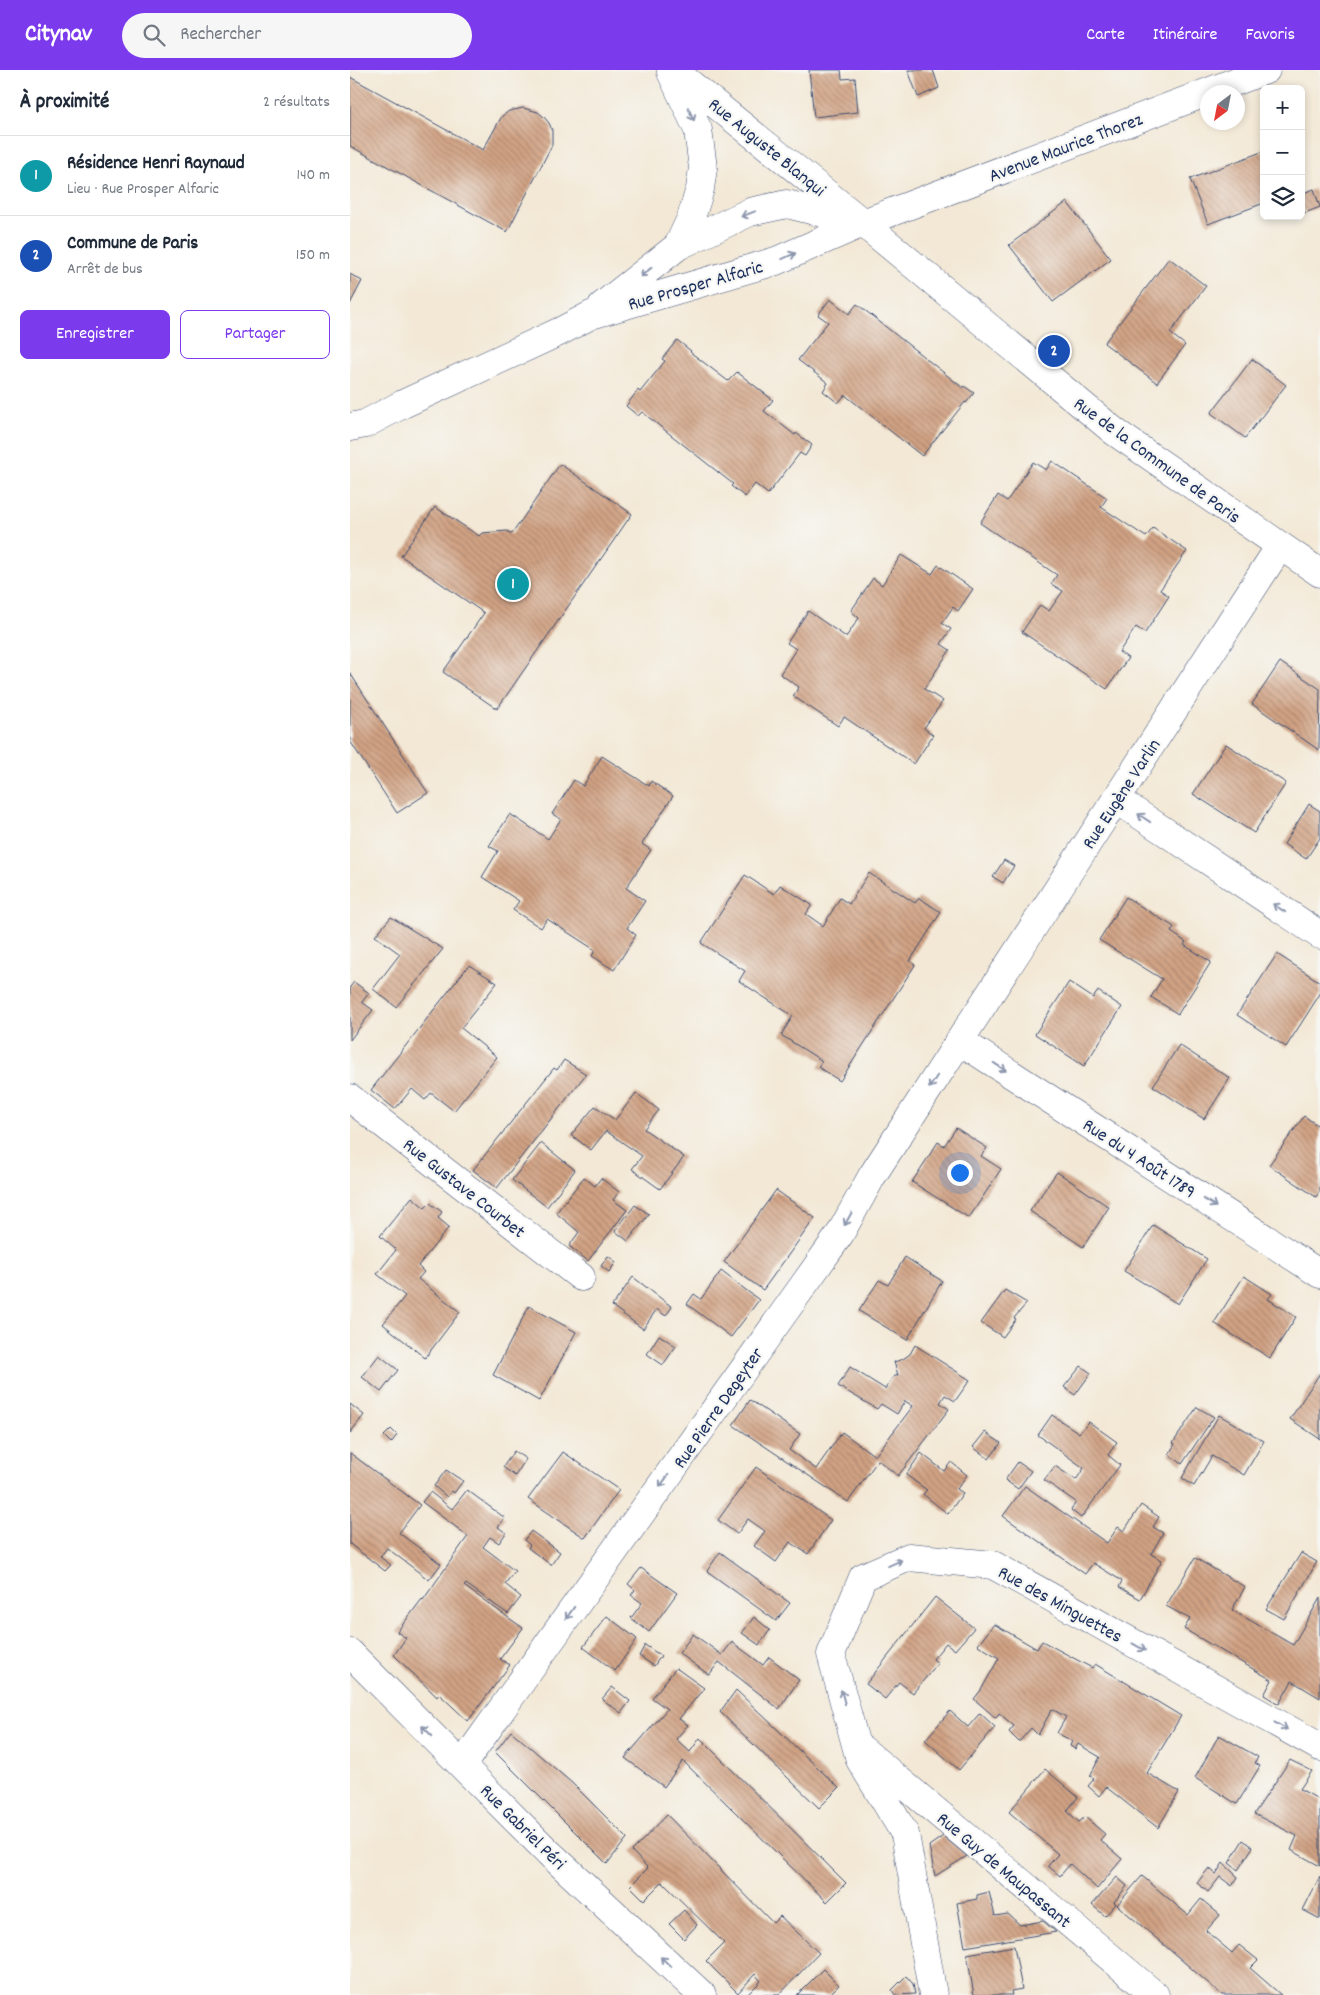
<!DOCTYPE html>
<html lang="fr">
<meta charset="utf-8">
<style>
:root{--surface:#fff;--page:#f6f6f7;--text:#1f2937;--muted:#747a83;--line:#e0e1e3;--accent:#7c3aed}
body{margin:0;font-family:Dekko,sans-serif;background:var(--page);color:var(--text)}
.controls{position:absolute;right:15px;top:15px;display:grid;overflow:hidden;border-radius:8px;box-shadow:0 2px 8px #0003}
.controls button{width:45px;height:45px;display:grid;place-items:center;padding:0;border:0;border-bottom:1px solid var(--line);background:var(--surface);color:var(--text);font:25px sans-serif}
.compass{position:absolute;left:850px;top:15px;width:45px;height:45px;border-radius:50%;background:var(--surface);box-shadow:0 2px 8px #0003;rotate:212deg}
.you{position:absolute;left:609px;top:1102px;width:18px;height:18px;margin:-12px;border:4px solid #fff;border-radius:50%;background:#1a73e8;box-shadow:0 0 0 8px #1a73e833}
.badge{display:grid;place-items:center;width:32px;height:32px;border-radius:50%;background:var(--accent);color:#fff;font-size:16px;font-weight:700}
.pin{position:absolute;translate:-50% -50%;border:2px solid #fff;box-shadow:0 1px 5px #0006}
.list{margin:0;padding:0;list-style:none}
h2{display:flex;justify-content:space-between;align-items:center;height:65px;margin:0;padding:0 20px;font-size:21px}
h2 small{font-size:16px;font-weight:400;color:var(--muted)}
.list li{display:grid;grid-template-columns:32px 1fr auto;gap:15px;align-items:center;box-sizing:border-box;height:80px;padding:0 20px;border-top:1px solid var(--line)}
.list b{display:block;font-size:19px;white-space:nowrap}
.list p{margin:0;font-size:16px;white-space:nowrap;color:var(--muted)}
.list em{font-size:16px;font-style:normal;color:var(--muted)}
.actions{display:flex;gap:10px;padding:15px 20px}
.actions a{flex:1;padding:11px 0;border:1px solid var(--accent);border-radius:8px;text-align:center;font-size:18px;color:var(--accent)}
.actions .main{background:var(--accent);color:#fff}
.icon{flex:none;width:28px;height:28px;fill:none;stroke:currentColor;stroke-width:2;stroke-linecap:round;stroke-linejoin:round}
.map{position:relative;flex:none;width:970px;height:1925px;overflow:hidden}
header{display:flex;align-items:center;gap:30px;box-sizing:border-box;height:70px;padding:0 25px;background:var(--accent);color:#fff}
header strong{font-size:24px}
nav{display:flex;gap:28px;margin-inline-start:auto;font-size:18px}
.search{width:350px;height:45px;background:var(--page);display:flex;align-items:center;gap:12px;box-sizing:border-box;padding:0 18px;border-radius:28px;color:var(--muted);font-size:19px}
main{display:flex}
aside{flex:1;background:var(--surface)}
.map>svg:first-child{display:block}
.building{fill:url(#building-back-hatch)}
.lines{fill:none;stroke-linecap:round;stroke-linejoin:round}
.street-casing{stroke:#3b4b70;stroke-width:29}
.street{stroke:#fff;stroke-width:28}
.oneway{stroke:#8d97ae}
.labels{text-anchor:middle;stroke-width:4.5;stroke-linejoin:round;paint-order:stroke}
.street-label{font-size:19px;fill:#1b2f5e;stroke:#f6f6f2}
</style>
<header>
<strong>Citynav</strong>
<div class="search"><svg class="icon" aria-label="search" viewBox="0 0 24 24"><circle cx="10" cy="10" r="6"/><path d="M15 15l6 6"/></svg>Rechercher</div>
<nav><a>Carte</a><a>Itinéraire</a><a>Favoris</a></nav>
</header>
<main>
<aside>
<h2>À proximité<small>2 résultats</small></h2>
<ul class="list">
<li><span class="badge" style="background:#0f9aa8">1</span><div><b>Résidence Henri Raynaud</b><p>Lieu · Rue Prosper Alfaric</p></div><em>140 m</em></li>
<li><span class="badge" style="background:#1a4fb4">2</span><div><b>Commune de Paris</b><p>Arrêt de bus</p></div><em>150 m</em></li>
</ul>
<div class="actions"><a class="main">Enregistrer</a><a>Partager</a></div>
</aside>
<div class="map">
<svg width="970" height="1925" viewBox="0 0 970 1925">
<defs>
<pattern id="building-back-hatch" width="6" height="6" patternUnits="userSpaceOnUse" patternTransform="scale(1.25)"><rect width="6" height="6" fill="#d1a283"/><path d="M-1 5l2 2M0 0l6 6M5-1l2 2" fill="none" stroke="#a9846e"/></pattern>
</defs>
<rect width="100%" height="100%" fill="#f6f6f2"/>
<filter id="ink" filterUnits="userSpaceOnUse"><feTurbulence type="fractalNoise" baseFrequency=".02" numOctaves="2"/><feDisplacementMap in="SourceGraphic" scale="10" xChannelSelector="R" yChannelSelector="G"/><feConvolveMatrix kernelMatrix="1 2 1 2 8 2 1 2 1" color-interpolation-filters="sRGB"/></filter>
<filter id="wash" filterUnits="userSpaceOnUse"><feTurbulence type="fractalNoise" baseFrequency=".0096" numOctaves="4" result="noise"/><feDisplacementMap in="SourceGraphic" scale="20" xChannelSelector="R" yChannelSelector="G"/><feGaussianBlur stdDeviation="1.12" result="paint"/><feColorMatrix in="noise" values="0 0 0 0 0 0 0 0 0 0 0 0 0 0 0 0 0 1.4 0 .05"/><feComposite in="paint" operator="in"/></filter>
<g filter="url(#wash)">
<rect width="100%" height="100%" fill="#f3e8d5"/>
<g id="blocks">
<path class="building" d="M 459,0 L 491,0 L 492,9 L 505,8 L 508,42 L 464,47 Z
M 558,0 L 583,0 L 589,18 L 568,27 Z
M 0,7 L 133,80 L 152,46 L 159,41 L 173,38 L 188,42 L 194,47 L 199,53 L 202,60 L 202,75 L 157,162 L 0,76 Z
M 914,81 L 914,133 L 858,154 L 840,109 Z
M 964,119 L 970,137 L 955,143 L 951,133 L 951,124 Z
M 717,132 L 761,189 L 703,232 L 659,175 Z
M 819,188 L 856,216 L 820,263 L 835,275 L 807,313 L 754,273 Z
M 0,204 L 12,211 L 0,234 Z
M 480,229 L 499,244 L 507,234 L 613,318 L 614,316 L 624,323 L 616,333 L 615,332 L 572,386 L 495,325 L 488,333 L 473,321 L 478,313 L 448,290 L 478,252 L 468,245 Z
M 327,270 L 341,281 L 340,282 L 378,311 L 387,302 L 423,330 L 414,341 L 445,365 L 446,363 L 462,375 L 455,386 L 450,383 L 418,424 L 405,414 L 395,427 L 381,416 L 383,414 L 292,342 L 288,346 L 276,336 L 288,320 L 290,322 L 315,291 L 312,289 Z
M 902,289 L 936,315 L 895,368 L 861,343 Z
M 702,391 L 757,428 L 751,437 L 796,467 L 803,458 L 837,481 L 810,520 L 819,526 L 795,563 L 786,557 L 769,582 L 778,588 L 757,619 L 672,562 L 690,535 L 699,541 L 713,521 L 701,514 L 707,505 L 630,453 L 648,425 L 657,431 L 683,392 L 696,400 Z
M 210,394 L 282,444 L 147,639 L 93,602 L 134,543 L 51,486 L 85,437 L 129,466 L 132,463 L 157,461 L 162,464 Z
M 551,485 L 582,504 L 588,495 L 623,519 L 608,541 L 603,537 L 592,553 L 601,559 L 591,574 L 600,580 L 574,619 L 593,631 L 574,658 L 583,665 L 564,694 L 494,647 L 488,656 L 443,626 L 449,617 L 430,604 L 446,579 L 437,573 L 458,541 L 496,567 L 509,548 L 501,541 L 523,508 L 532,515 Z
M 930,592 L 970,619 L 969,680 L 902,634 Z
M 0,603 L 78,723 L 47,743 L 0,671 Z
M 876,674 L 936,713 L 904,763 L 843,724 Z
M 252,686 L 299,716 L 301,711 L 323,726 L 292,774 L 301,780 L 276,818 L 295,831 L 277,858 L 286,865 L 264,900 L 242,886 L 245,880 L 197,849 L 191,858 L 163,840 L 169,831 L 132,807 L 148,781 L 139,776 L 160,744 L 198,769 L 211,749 L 202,744 L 224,710 L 233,716 Z
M 959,734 L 970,741 L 970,768 L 956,789 L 934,774 Z
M 654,790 L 664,796 L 653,813 L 643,807 Z
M 519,803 L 565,833 L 569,828 L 591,842 L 560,891 L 565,895 L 490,1011 L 468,997 L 472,991 L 431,965 L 443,946 L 389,911 L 395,901 L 351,873 L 395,805 L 424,824 L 430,815 L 462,835 L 456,844 L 473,856 L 490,828 L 499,834 Z
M 776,827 L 824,857 L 821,862 L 836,872 L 834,875 L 861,892 L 828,944 L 801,927 L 812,909 L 749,870 Z
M 41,847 L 93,879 L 46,937 L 23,919 L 50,884 L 25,866 Z
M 927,884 L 970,912 L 970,924 L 936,977 L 887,945 Z
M 119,895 L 147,913 L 111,958 L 147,987 L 104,1041 L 81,1023 L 75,1030 L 62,1019 L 45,1039 L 21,1020 Z
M 4,912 L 19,923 L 12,932 L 23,940 L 0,970 L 0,917 Z
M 719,912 L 743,928 L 748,921 L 772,937 L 734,996 L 685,964 Z
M 829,975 L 880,1008 L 854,1049 L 803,1016 Z
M 214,990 L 236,1004 L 147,1118 L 123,1100 L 204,998 L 207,1000 Z
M 286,1023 L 309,1040 L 294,1059 L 334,1087 L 310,1119 L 282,1099 L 292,1086 L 256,1061 L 241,1080 L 221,1065 L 245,1036 L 265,1050 Z
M 954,1046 L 970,1057 L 970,1121 L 966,1127 L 919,1095 Z
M 606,1058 L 637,1078 L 631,1086 L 651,1099 L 619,1148 L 562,1112 L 588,1072 L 594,1076 Z
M 191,1073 L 225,1100 L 197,1137 L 162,1110 Z
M 707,1102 L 759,1137 L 733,1177 L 680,1141 Z
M 234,1107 L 245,1116 L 251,1108 L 269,1122 L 263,1130 L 277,1140 L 238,1191 L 219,1176 L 229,1162 L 206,1143 Z
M 426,1120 L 465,1148 L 413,1220 L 374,1192 Z
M 62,1127 L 75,1138 L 80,1133 L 92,1142 L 88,1148 L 99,1157 L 68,1196 L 74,1202 L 68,1209 L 110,1242 L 75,1288 L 33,1254 L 55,1226 L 27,1204 L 46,1180 L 30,1166 Z
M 285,1135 L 299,1144 L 278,1171 L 265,1161 Z
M 803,1155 L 857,1189 L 828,1234 L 774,1201 Z
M 258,1186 L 266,1192 L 259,1202 L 251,1196 Z
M 555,1187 L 592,1211 L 557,1270 L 509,1241 L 529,1210 L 538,1215 Z
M 371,1201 L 409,1230 L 381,1267 L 337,1234 L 344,1224 L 351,1229 Z
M 894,1206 L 922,1224 L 918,1229 L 946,1247 L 920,1288 L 864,1253 Z
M 283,1207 L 322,1237 L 317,1244 L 314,1245 L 307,1239 L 293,1259 L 262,1236 Z
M 655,1220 L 677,1233 L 664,1248 L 666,1249 L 653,1267 L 631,1253 Z
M 179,1236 L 226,1262 L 189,1331 L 143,1305 Z
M 309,1265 L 326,1276 L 313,1295 L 297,1284 Z
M 565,1275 L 620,1310 L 605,1331 L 595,1325 L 590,1333 L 599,1339 L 548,1406 L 528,1390 L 498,1432 L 383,1355 L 400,1330 L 450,1364 L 439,1380 L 466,1399 L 492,1362 L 525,1386 L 563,1336 L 555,1331 L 547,1344 L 531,1334 L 527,1339 L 488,1316 L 500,1297 L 535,1319 L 543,1307 L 548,1305 L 544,1292 L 553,1289 L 560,1284 Z
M 29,1285 L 48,1300 L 31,1322 L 12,1307 Z
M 731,1296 L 741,1303 L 725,1325 L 714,1317 Z
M 970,1303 L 970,1369 L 940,1349 Z
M 0,1334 L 14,1345 L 0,1363 Z
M 847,1337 L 864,1347 L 832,1394 L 819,1384 L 825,1374 L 823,1373 Z
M 702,1345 L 729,1363 L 739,1352 L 767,1372 L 758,1385 L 770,1395 L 731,1448 L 721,1440 L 726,1432 L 694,1410 L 705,1396 L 726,1410 L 734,1398 L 688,1365 Z
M 869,1345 L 914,1371 L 894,1405 L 862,1386 L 844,1416 L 832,1408 Z
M 41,1359 L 47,1365 L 41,1373 L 34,1366 Z
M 635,1362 L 651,1373 L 639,1389 L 623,1377 Z
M 164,1381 L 176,1389 L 165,1406 L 153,1397 Z
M 213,1382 L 269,1420 L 235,1468 L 178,1429 Z
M 0,1383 L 70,1435 L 49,1463 L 91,1494 L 79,1510 L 37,1478 L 30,1487 L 41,1495 L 35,1501 L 0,1474 Z
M 571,1383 L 594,1401 L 601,1392 L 617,1405 L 607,1419 L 613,1423 L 598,1444 L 573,1424 L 577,1420 L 556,1405 Z
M 668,1392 L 681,1401 L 668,1419 L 655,1410 Z
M 406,1397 L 481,1450 L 458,1484 L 440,1472 L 426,1492 L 404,1476 L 415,1461 L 398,1449 L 387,1464 L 368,1450 Z
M 96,1400 L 113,1411 L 104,1423 L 102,1421 L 97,1427 L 84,1416 Z
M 675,1416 L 757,1473 L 768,1457 L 774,1461 L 791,1435 L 809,1447 L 803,1457 L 813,1463 L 801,1484 L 812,1490 L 790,1529 L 769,1517 L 772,1511 L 743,1493 L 735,1504 L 653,1446 Z
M 117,1420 L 155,1448 L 148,1457 L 156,1463 L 149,1473 L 140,1467 L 133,1477 L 165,1501 L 155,1514 L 171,1527 L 158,1544 L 116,1514 L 114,1516 L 173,1558 L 150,1589 L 160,1595 L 118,1651 L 89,1624 L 87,1627 L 44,1585 L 56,1568 L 47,1562 L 72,1529 L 73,1530 L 118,1466 L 72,1432 L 80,1422 L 102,1439 Z
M 181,1461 L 210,1482 L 201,1495 L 178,1478 L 180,1475 L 174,1470 Z
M 370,1482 L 440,1533 L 426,1551 L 357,1501 Z
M 951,1483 L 967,1492 L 934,1549 L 916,1539 Z
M 845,1488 L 895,1517 L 882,1540 L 943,1575 L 970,1528 L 970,1628 L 942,1611 L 929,1634 L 914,1625 L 922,1610 L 834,1559 L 840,1549 L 816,1536 Z
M 291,1498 L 327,1523 L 299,1562 L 281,1548 L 292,1533 L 281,1525 L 285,1520 L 278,1514 Z
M 585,1527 L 624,1558 L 605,1580 L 596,1573 L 583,1589 L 588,1593 L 563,1623 L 549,1612 L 535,1629 L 516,1614 Z
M 257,1546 L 287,1569 L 265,1601 L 233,1577 Z
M 404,1547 L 420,1560 L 409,1575 L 392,1563 Z
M 644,1554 L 687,1579 L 692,1571 L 742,1598 L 745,1594 L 831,1646 L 797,1703 L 829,1722 L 808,1758 L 756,1717 L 749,1726 L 738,1716 L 744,1709 L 740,1706 L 750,1687 L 728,1674 L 725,1679 L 720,1676 L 722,1671 L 707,1663 L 716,1647 L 702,1639 L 688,1665 L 681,1658 L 669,1672 L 659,1662 L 664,1656 L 649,1643 L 646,1648 L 624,1629 L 631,1620 L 649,1588 L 628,1575 Z
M 343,1564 L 372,1585 L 382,1572 L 413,1595 L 419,1587 L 449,1610 L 429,1639 L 369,1592 L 359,1605 L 329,1583 Z
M 295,1575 L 311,1586 L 304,1596 L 289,1586 Z
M 326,1598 L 354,1618 L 329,1649 L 338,1655 L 326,1669 L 340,1682 L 350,1668 L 496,1813 L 477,1832 L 333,1691 L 314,1717 L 275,1688 L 317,1639 L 302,1628 Z
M 262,1617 L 280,1631 L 271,1643 L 252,1629 Z
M 386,1620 L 489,1718 L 469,1738 L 370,1642 Z
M 600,1641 L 618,1657 L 630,1643 L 645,1657 L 609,1700 L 575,1670 Z
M 161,1661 L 222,1713 L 277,1768 L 257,1794 L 145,1682 Z
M 869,1665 L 908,1687 L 905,1693 L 910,1696 L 887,1734 L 845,1708 Z
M 940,1690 L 962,1701 L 950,1719 L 970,1730 L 970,1796 L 941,1780 L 947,1766 L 904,1744 Z
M 695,1699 L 728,1727 L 717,1741 L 729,1752 L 735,1747 L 755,1764 L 750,1770 L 772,1789 L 747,1819 L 720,1794 L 710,1806 L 698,1796 L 708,1784 L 659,1742 Z
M 317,1745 L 423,1853 L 430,1846 L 469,1883 L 429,1925 L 397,1925 L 411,1911 L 405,1904 L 388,1923 L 356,1891 L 374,1873 L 312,1812 L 294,1830 L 280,1816 L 298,1798 L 282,1781 Z
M 593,1766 L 617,1786 L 585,1806 L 579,1776 Z
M 893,1770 L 903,1777 L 888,1800 L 879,1793 Z
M 873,1793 L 888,1807 L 882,1816 L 870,1807 L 858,1822 L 847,1813 L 859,1798 L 866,1804 Z
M 792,1806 L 838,1845 L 851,1829 L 870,1845 L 856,1861 L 882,1883 L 889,1875 L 908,1890 L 900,1898 L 931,1925 L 872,1925 L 813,1874 L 767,1835 Z
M 970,1806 L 970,1849 L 953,1840 Z
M 767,1807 L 777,1816 L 764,1832 L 766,1834 L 755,1846 L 742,1835 Z
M 639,1822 L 645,1846 L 658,1844 L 670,1855 L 693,1851 L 706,1862 L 615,1877 L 607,1833 L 627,1829 L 627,1825 Z
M 334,1840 L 347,1855 L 334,1869 L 319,1854 Z
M 664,1876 L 672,1919 L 661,1921 L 662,1925 L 624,1925 L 617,1884 Z
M 473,1899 L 489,1915 L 479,1925 L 447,1925 Z
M 556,1906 L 563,1914 L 565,1924 L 545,1925 L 542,1920 Z"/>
</g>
</g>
<g filter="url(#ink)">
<use href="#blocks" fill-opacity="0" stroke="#3b4b70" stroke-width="1"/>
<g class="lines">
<g class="street-casing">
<path id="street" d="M 323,0 L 513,153 L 765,362 L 970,503
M 328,176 L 400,142 L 437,134 L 504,151
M 252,236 L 328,176 L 341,148 L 350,119 L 353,98 L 348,60 L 321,2
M 0,357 L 15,354 L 53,334 L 211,261 L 241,245 L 426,191 L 513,153 L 916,0
M 766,729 L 970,865
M 610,971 L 970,1204
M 0,1028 L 231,1207
M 0,1583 L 198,1782 L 352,1925
M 513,1680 L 805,1925
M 112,1695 L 490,1164 L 522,1106 L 930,476
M 583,1925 L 555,1764 L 510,1690 L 481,1584 L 513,1507 L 559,1487 L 643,1495 L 970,1677"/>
</g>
<use href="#street" class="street"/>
</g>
<defs><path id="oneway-shaft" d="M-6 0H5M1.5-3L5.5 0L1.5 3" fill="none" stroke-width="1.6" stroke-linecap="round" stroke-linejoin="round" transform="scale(1.25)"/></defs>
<g class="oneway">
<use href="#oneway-shaft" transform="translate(341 44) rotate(65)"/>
<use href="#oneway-shaft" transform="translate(398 144) rotate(159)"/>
<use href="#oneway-shaft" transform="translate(439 186) rotate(-24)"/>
<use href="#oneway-shaft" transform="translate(296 202) rotate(142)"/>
<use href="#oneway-shaft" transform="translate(794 748) rotate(-146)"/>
<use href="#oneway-shaft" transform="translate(929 838) rotate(-146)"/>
<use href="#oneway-shaft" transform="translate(650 997) rotate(33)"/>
<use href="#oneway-shaft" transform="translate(583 1012) rotate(123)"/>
<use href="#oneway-shaft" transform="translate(860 1133) rotate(33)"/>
<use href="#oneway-shaft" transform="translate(498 1149) rotate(119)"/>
<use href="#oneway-shaft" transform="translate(314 1411) rotate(125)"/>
<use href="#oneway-shaft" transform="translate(545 1493) rotate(-24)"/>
<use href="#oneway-shaft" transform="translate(220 1543) rotate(125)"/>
<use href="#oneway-shaft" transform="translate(789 1577) rotate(29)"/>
<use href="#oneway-shaft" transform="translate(493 1627) rotate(-105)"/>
<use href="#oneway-shaft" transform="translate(931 1656) rotate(29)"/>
<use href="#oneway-shaft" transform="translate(77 1661) rotate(-135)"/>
<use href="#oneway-shaft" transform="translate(316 1892) rotate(-137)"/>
</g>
</g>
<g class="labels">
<g class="street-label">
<text transform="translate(418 76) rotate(39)" y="7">Rue Auguste Blanqui</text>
<text transform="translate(715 76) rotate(-21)" y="7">Avenue Maurice Thorez</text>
<text transform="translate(345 214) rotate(-16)" y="7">Rue Prosper Alfaric</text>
<text transform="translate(808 389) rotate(36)" y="7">Rue de la Commune de Paris</text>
<text transform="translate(770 723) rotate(-57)" y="7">Rue Eugène Varlin</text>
<text transform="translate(790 1087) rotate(33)" y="7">Rue du 4 Août 1789</text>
<text transform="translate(115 1117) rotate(38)" y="7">Rue Gustave Courbet</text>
<text transform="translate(367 1337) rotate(-55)" y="7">Rue Pierre Degeyter</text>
<text transform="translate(711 1533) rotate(29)" y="7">Rue des Minguettes</text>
<text transform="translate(174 1756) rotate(45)" y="7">Rue Gabriel Péri</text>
<text transform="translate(655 1799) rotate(40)" y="7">Rue Guy de Maupassant</text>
</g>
</g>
</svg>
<div class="controls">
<button>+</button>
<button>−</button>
<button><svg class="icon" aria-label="layers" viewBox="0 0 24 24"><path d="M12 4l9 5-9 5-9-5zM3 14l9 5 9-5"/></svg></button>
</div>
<svg class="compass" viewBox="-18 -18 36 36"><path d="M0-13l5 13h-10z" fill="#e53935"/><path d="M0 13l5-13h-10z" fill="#747a83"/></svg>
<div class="you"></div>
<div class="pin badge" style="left:163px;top:514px;background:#0f9aa8">1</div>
<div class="pin badge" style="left:704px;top:281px;background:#1a4fb4">2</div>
</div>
</main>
